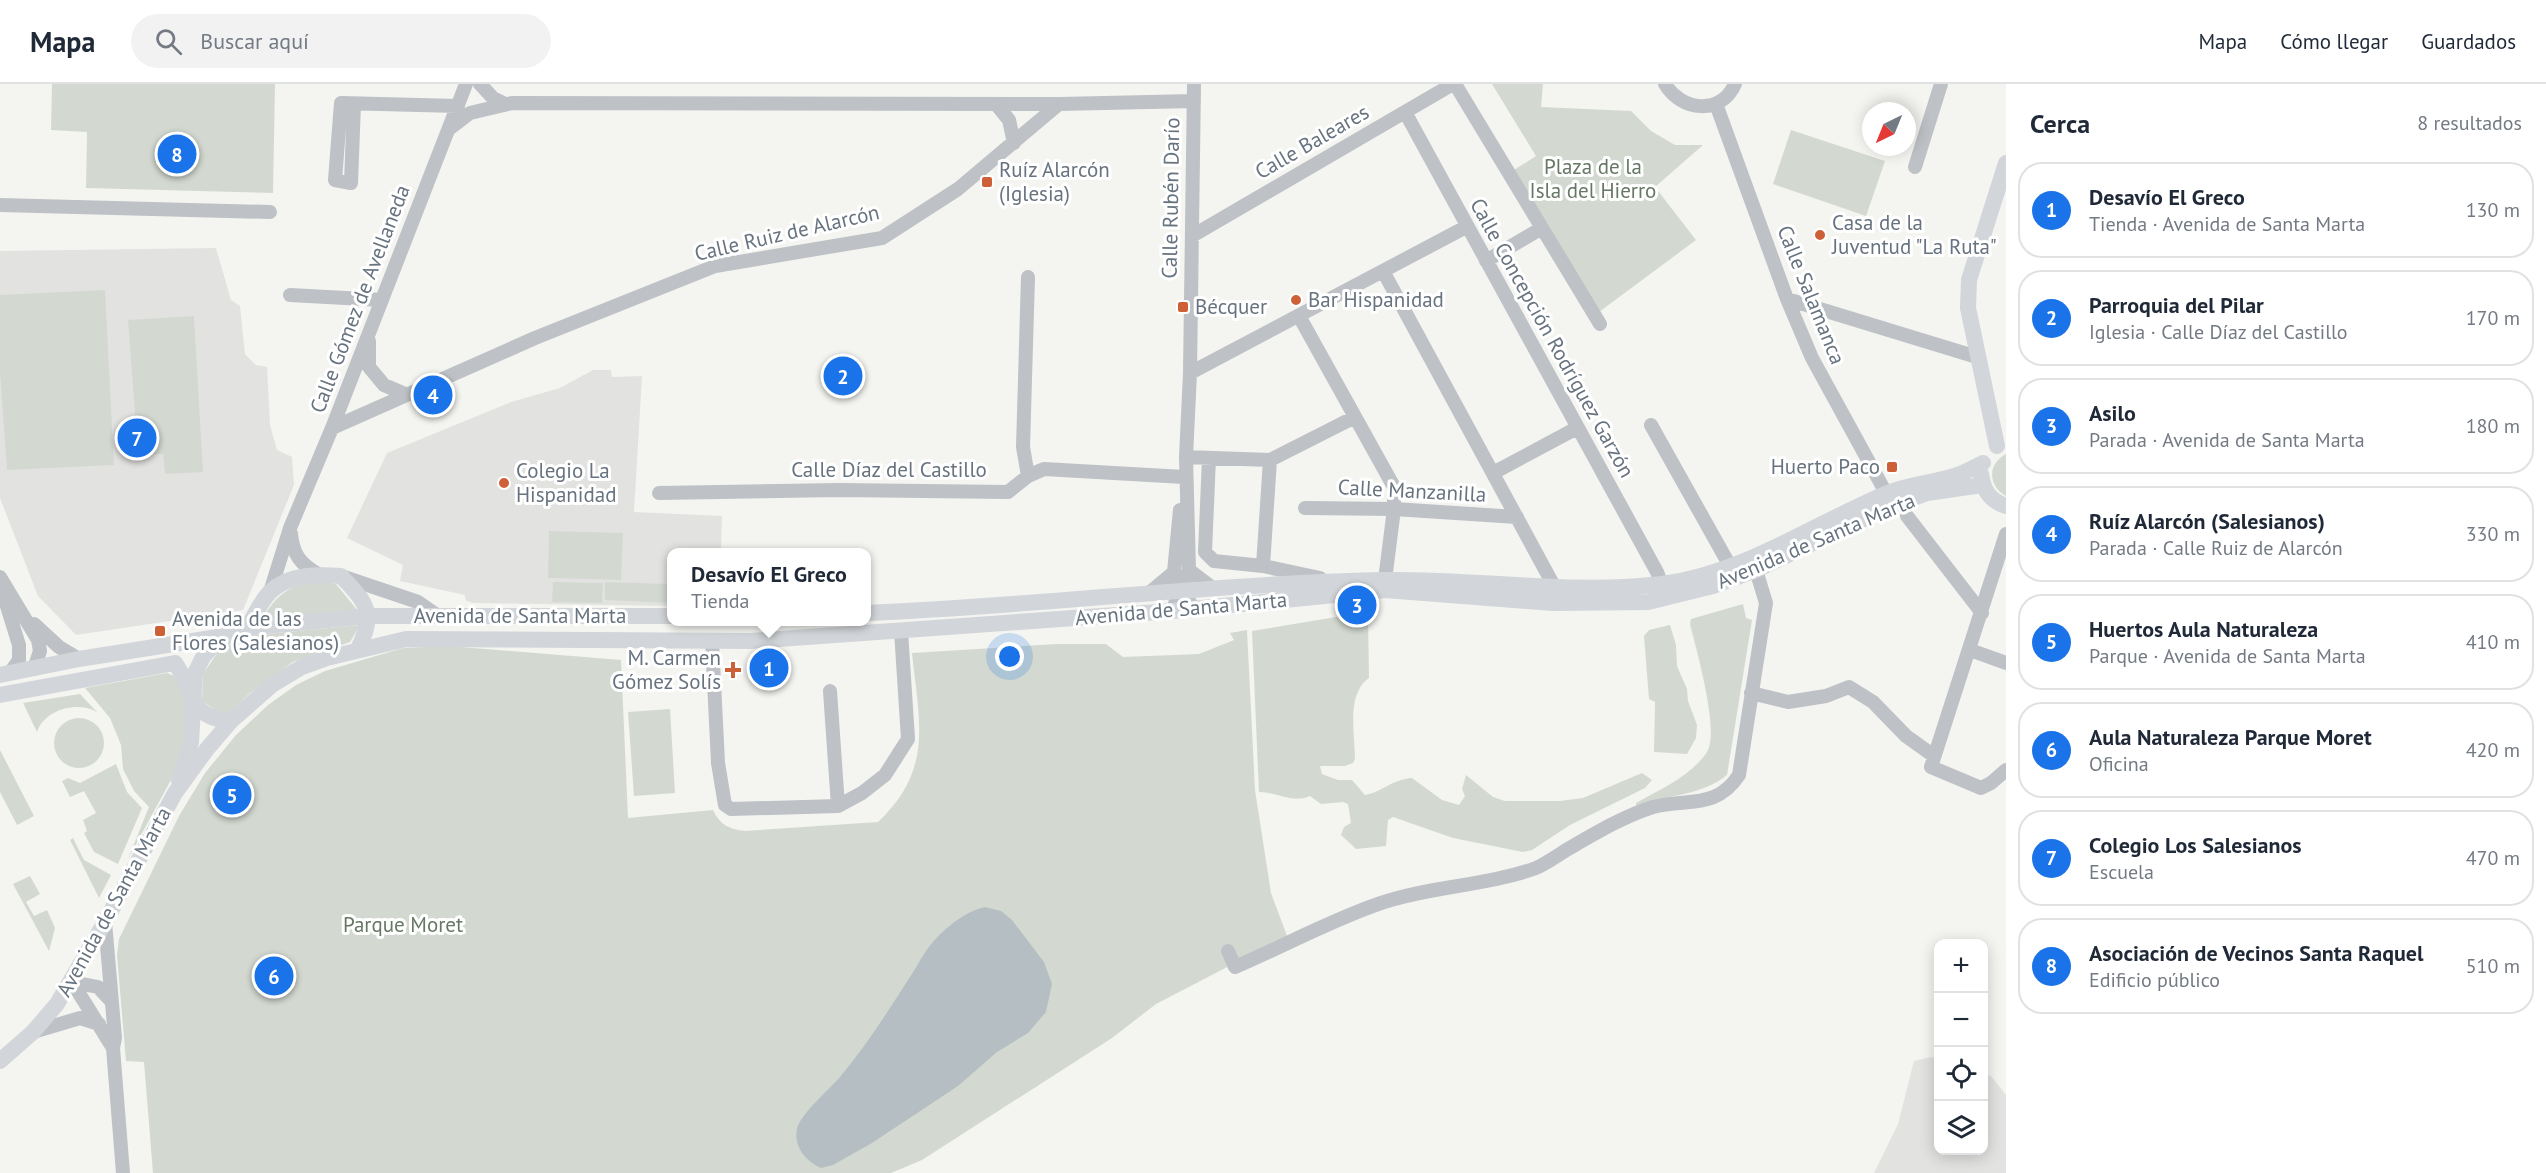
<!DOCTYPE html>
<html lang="es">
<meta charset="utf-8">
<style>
:root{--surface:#fff;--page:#f2f2f3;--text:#1f2937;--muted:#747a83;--line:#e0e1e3;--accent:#1a73e8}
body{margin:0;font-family:"PT Sans",sans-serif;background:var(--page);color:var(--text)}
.controls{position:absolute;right:18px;bottom:18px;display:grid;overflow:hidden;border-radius:12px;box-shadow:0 3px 15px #0003}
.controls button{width:54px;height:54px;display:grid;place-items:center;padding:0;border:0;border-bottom:2px solid var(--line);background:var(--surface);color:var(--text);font:30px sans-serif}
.compass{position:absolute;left:1862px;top:18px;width:54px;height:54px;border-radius:50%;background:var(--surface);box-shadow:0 3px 15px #0003;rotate:223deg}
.you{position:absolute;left:1010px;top:573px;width:21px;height:21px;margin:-15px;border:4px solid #fff;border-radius:50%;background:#1a73e8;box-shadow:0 0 0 9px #1a73e833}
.badge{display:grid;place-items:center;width:39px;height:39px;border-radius:50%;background:var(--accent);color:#fff;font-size:20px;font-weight:700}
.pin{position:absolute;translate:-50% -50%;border:3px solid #fff;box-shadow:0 2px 6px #0006}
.popup{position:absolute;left:667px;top:464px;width:204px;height:78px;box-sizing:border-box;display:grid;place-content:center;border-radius:12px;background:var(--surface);filter:drop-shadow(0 2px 4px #0005);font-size:20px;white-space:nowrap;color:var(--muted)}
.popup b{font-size:22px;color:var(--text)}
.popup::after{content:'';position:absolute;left:50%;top:100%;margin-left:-12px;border:12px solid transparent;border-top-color:var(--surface)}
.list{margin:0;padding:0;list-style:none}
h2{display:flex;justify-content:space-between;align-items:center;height:78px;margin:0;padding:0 24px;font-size:26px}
h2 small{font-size:20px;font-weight:400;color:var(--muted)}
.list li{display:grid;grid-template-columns:39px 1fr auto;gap:18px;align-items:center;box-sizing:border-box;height:96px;margin:0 12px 12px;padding:0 12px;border:2px solid var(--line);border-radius:24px}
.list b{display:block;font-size:22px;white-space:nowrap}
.list p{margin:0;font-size:20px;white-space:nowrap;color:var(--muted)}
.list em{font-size:20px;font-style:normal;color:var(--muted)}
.icon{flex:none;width:33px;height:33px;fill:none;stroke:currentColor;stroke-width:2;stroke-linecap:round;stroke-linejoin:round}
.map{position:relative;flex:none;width:2006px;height:1089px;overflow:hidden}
header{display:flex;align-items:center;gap:36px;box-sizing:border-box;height:84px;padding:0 30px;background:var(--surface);border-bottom:2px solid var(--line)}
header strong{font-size:28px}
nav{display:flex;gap:33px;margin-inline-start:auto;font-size:21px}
.search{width:420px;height:54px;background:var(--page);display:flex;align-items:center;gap:15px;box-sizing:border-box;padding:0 21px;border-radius:33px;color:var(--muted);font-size:22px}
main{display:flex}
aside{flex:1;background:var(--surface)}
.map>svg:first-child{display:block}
.built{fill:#e2e3e1}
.green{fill:#d3d9d1}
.water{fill:#b5bfc3}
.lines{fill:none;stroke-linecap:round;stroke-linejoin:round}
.minor{stroke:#bec1c5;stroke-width:14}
.major{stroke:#d2d5d9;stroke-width:16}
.poi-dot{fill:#ce6037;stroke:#fff;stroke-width:2}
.labels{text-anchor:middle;stroke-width:6;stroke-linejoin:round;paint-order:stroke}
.street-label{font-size:21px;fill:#67737f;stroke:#fff}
.park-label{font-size:21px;fill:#677765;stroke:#fff}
.poi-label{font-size:21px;fill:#67737f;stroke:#fff;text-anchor:start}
</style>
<header>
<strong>Mapa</strong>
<div class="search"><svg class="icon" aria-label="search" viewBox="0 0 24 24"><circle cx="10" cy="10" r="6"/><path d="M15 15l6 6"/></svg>Buscar aquí</div>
<nav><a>Mapa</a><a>Cómo llegar</a><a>Guardados</a></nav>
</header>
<main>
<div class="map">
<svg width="2006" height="1089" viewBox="0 0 2006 1089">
<rect width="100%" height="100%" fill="#f4f4f1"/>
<path class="built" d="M 216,164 L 231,216 L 240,222 L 245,270 L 256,281 L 267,283 L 270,341 L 277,366 L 292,373 L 294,401 L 243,526 L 76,551 L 38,512 L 0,414 L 0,167 Z
M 593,286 L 611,286 L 612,293 L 642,292 L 634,428 L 722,432 L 721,468 L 672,468 L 671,522 L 474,519 L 466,517 L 465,511 L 400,497 L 403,481 L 347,454 L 387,369 L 511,318 L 560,304 Z
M 1931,973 L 1938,976 L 1938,1066 L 1984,1066 L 1984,990 L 1991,992 L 2006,1011 L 2006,1089 L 1874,1089 L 1898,1040 L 1914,977 Z"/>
<path class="green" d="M 52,0 L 275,0 L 273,109 L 86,104 L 87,48 L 51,46 Z
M 1492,0 L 1543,0 L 1541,23 L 1631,27 L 1651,47 L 1675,61 L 1703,61 L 1655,103 L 1696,156 L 1599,228 L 1514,86 L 1536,72 Z
M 1791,46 L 1885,77 L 1866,132 L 1773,100 Z
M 105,206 L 114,381 L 7,386 L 0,289 L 0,211 Z
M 194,232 L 203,388 L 165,390 L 163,370 L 138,371 L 128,236 Z
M 2006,370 L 2006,412 C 1988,402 1987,380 2006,370 Z
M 549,447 L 623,449 L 621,496 L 548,494 Z
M 316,496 L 336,500 L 358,527 L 261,536 C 278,510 285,504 316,496 Z
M 553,498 L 603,499 L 602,519 L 552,518 Z
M 605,498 L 671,500 L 671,519 L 605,516 Z
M 1743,520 L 1746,534 L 1752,536 L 1727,691 C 1701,712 1666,711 1636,722 L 1636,719 C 1661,705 1691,692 1707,668 C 1720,647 1696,565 1690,540 L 1691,535 Z
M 1360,529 L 1368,532 L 1369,594 C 1346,610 1355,650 1355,675 L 1353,679 L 1345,682 L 1320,682 L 1322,690 L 1338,696 L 1352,696 L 1365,711 C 1382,708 1393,695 1412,694 L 1442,716 L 1459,721 L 1465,712 L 1462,705 L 1466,691 L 1493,713 L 1505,717 L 1560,717 L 1583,714 L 1642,689 L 1652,696 L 1645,704 L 1570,741 L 1532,766 L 1523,768 L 1453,754 L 1393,733 L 1388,736 L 1386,762 L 1356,765 L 1341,751 L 1344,743 L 1351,739 L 1348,720 L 1343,718 L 1321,720 L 1310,712 C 1293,720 1277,708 1259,708 L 1252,547 Z
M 360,541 L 350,558 L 293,578 L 250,609 L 229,629 L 218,629 L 202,616 L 203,590 L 218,568 L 246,552 Z
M 1670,541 L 1676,561 L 1677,582 L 1687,605 L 1688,617 L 1697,641 L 1696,654 L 1687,670 L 1654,668 L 1655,618 L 1649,615 L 1644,552 L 1649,546 Z
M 1247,546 L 1255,706 L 1271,809 L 1287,852 L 1156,920 L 1112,954 L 922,1076 L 891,1089 L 153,1089 L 144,978 L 126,977 L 117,871 L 119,855 L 179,732 L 205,689 L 236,651 L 268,621 L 296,601 L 325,587 L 403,564 L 448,562 L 621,576 L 628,734 L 713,726 C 720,741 729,745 745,747 L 878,738 C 934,685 919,638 912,569 L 1056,560 L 1106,560 L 1123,573 L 1199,570 L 1234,556 L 1230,549 Z
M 167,589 L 174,592 L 184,610 L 188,625 L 184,672 L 128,775 L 149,723 L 134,707 L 123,685 L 121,661 L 110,634 L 85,604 Z
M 80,610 L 97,628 C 78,617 45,625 37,648 L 23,619 Z
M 670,625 L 675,709 L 634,712 L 628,628 Z
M54 659a25 25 0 1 1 50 0a25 25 0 1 1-50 0Z
M 0,666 L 34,732 L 17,741 L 0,708 Z
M 116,680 L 127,708 L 142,724 L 118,780 L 94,768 L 84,749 L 87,747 L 83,736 L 96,729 L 84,707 L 70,713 L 62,697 L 68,694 L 80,699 Z
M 73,754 L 84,776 L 111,791 L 99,814 L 70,756 Z
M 30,792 L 40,810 L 26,818 L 34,832 L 47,826 L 55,844 L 49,867 L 13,800 Z"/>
<path class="water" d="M 985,823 L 1001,827 L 1012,836 L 1044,878 L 1052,900 L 1046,928 L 1028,949 L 997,968 L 958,1002 L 872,1059 L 833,1081 L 821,1084 C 807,1078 793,1063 797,1045 C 800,1030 829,1006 840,993 C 865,963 887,929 908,896 C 917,883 923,869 933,858 C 946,843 966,827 985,823 Z"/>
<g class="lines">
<path class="minor" d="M 480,0 L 493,14 L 505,20
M 1455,0 L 1600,240
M 1665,0 C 1681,27 1721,32 1735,0
M 354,20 L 351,99 L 335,96 L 341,19 L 458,22
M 996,20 L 1009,36 L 1014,59
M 1716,20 L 1787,215 L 1812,274 L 1886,409
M 1405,28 L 1657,488 L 1665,509
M 449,45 L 470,29 L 512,19 L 1059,20 L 1194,17
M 1915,83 L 1941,0
M 0,121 L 270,128
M 1192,152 L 1453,0
M 1486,177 L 1542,144
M 1383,187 L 1554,502
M 290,211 L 382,216
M 1787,215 L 1977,273
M 1299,232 L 1394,403 L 1394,425 L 1385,496
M 369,257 L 369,283 L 384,301 L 405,310
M 1190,289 L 1466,143
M 1651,341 L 1730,482
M 332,344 L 535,254 L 715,182 L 882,154 L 958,105 L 1059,20
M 1186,373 L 1270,376 L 1355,333
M 1209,374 L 1205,468 L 1214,477 L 1263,482 L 1320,494
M 1493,389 L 1577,344
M 1028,392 L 1023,363 L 1028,193
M 659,409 L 839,406 L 1008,408 L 1028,392 L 1044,385 L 1184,393
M 1305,424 L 1394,425 L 1517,433
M 1180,426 L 1174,488 L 1181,507 L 1194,524
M 1907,432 L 1982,529
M 291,450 C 293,470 300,480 318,490
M 2006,450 L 1931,683 L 1981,704 L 1991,699 L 2006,686
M 1263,482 L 1270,376
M 1189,486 L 1214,505
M 341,492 L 418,518 L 438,532
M 0,493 L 38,556 L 40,567 L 34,585
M 2,506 L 19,561 L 19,576 L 10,589
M 270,508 L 290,444 L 332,344 L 466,0
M 1149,509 L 1174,488
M 1172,527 L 1189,486 L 1186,373 L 1190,289 L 1194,0
M 34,540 L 59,563 L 79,575
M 712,557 L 718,679 L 725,721 L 731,725 L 838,722 L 862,709 L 885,691 L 908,655 L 901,547
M 1970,566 L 2006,579
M 830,607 L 838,722
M 1751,609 L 1788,618 L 1826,612 L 1849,603 L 1873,618 L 1906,652 L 1934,672
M 105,838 L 115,954 L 113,964 L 123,1089
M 1228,867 L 1235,883 C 1284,862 1331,836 1381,819 C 1431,802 1486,802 1536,784 C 1547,779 1558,771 1568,765 C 1594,750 1624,732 1653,723 C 1687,714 1716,726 1739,691 L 1766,519 L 1756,486
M 72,898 L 113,964
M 72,898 L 98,903 L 112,918
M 33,948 L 80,934 L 99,940"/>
<path class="major" d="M 1997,362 L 1968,224 L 1969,196 L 2006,79
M 1981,390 C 1983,406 1990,417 2006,422
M 866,529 C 1038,522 1209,500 1381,496 C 1475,494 1569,511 1662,500 C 1742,490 1812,441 1885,410 C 1908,400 1933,399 1957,391 C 1965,389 1974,383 1983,379
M 247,544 C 254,533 260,518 270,508 C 288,490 318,490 341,492 C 367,519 376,529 358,565
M 0,591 L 79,575 L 224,552
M 0,611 L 175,579 C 195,607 189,635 231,637
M 179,697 L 191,658 L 195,589 L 203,573 L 212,563 L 247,544 L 369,532 L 672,532
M 0,977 L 33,948 L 57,920 L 105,838 L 175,709 L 207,665 L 231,637 L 272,601 L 302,583 L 327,574 L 406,555 L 751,557 L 1172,527 L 1385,506 L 1553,519 L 1648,518 L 1713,502 L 1756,486 L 1889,423 L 1927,409 L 1982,401"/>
</g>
<g class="poi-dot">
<rect x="981" y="92" width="12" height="12" rx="3"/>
<circle cx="1820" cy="151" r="6"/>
<circle cx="1296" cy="216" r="6"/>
<rect x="1177" y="217" width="12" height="12" rx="3"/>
<rect x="1886" y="377" width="12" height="12" rx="3"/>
<circle cx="504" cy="399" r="6"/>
<rect x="154" y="541" width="12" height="12" rx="3"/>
<path d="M730 577h6v6h6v6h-6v6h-6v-6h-6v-6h6z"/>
</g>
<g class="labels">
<g class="street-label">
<text transform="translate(1312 58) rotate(-30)" y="7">Calle Baleares</text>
<text transform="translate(1171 114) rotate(-89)" y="7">Calle Rubén Darío</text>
<text transform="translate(787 149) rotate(-13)" y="7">Calle Ruiz de Alarcón</text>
<text transform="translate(1811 211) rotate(68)" y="7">Calle Salamanca</text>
<text transform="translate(360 215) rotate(-69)" y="7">Calle Gómez de Avellaneda</text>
<text transform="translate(1552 254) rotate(61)" y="7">Calle Concepción Rodríguez Garzón</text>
<text x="889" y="393">Calle Díaz del Castillo</text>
<text transform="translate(1412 407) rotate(3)" y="7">Calle Manzanilla</text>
<text transform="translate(1816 457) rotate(-23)" y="7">Avenida de Santa Marta</text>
<text transform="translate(1181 525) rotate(-5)" y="7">Avenida de Santa Marta</text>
<text x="520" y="539">Avenida de Santa Marta</text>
<text transform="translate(114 818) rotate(-61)" y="7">Avenida de Santa Marta</text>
</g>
<g class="park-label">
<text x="1593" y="90">Plaza de la<tspan x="1593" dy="24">Isla del Hierro</tspan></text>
<text x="403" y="848">Parque Moret</text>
</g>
<g class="poi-label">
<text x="999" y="93">Ruíz Alarcón<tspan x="999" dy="24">(Iglesia)</tspan></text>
<text x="1832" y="146">Casa de la<tspan x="1832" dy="24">Juventud "La Ruta"</tspan></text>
<text x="1308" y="223">Bar Hispanidad</text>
<text x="1195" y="230">Bécquer</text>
<text x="1880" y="390" text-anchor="end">Huerto Paco</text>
<text x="516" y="394">Colegio La<tspan x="516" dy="24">Hispanidad</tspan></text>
<text x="172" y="542">Avenida de las<tspan x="172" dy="24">Flores (Salesianos)</tspan></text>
<text x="721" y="581" text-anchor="end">M. Carmen<tspan x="721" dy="24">Gómez Solís</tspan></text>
</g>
</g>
</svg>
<div class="controls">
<button>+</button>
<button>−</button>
<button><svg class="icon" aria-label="locate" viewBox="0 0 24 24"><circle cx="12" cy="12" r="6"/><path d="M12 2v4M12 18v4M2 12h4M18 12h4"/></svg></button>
<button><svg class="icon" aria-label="layers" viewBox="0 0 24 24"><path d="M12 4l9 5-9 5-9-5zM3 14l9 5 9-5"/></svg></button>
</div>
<svg class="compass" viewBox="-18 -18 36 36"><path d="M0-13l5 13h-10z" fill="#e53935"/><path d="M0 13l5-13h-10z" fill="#747a83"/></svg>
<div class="you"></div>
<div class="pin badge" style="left:769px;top:584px">1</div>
<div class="popup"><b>Desavío El Greco</b>Tienda</div>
<div class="pin badge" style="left:843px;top:292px">2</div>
<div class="pin badge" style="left:1357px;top:521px">3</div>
<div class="pin badge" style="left:433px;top:311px">4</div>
<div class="pin badge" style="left:232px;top:711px">5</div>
<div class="pin badge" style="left:274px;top:892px">6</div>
<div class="pin badge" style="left:137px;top:354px">7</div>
<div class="pin badge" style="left:177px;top:70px">8</div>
</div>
<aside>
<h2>Cerca<small>8 resultados</small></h2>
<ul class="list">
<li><span class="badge">1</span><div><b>Desavío El Greco</b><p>Tienda · Avenida de Santa Marta</p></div><em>130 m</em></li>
<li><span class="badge">2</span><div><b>Parroquia del Pilar</b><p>Iglesia · Calle Díaz del Castillo</p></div><em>170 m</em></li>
<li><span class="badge">3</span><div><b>Asilo</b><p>Parada · Avenida de Santa Marta</p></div><em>180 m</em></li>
<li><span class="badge">4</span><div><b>Ruíz Alarcón (Salesianos)</b><p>Parada · Calle Ruiz de Alarcón</p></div><em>330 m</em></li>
<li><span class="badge">5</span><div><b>Huertos Aula Naturaleza</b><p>Parque · Avenida de Santa Marta</p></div><em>410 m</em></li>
<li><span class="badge">6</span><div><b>Aula Naturaleza Parque Moret</b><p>Oficina</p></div><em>420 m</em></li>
<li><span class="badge">7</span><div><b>Colegio Los Salesianos</b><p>Escuela</p></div><em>470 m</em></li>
<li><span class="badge">8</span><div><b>Asociación de Vecinos Santa Raquel</b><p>Edificio público</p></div><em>510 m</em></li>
</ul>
</aside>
</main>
